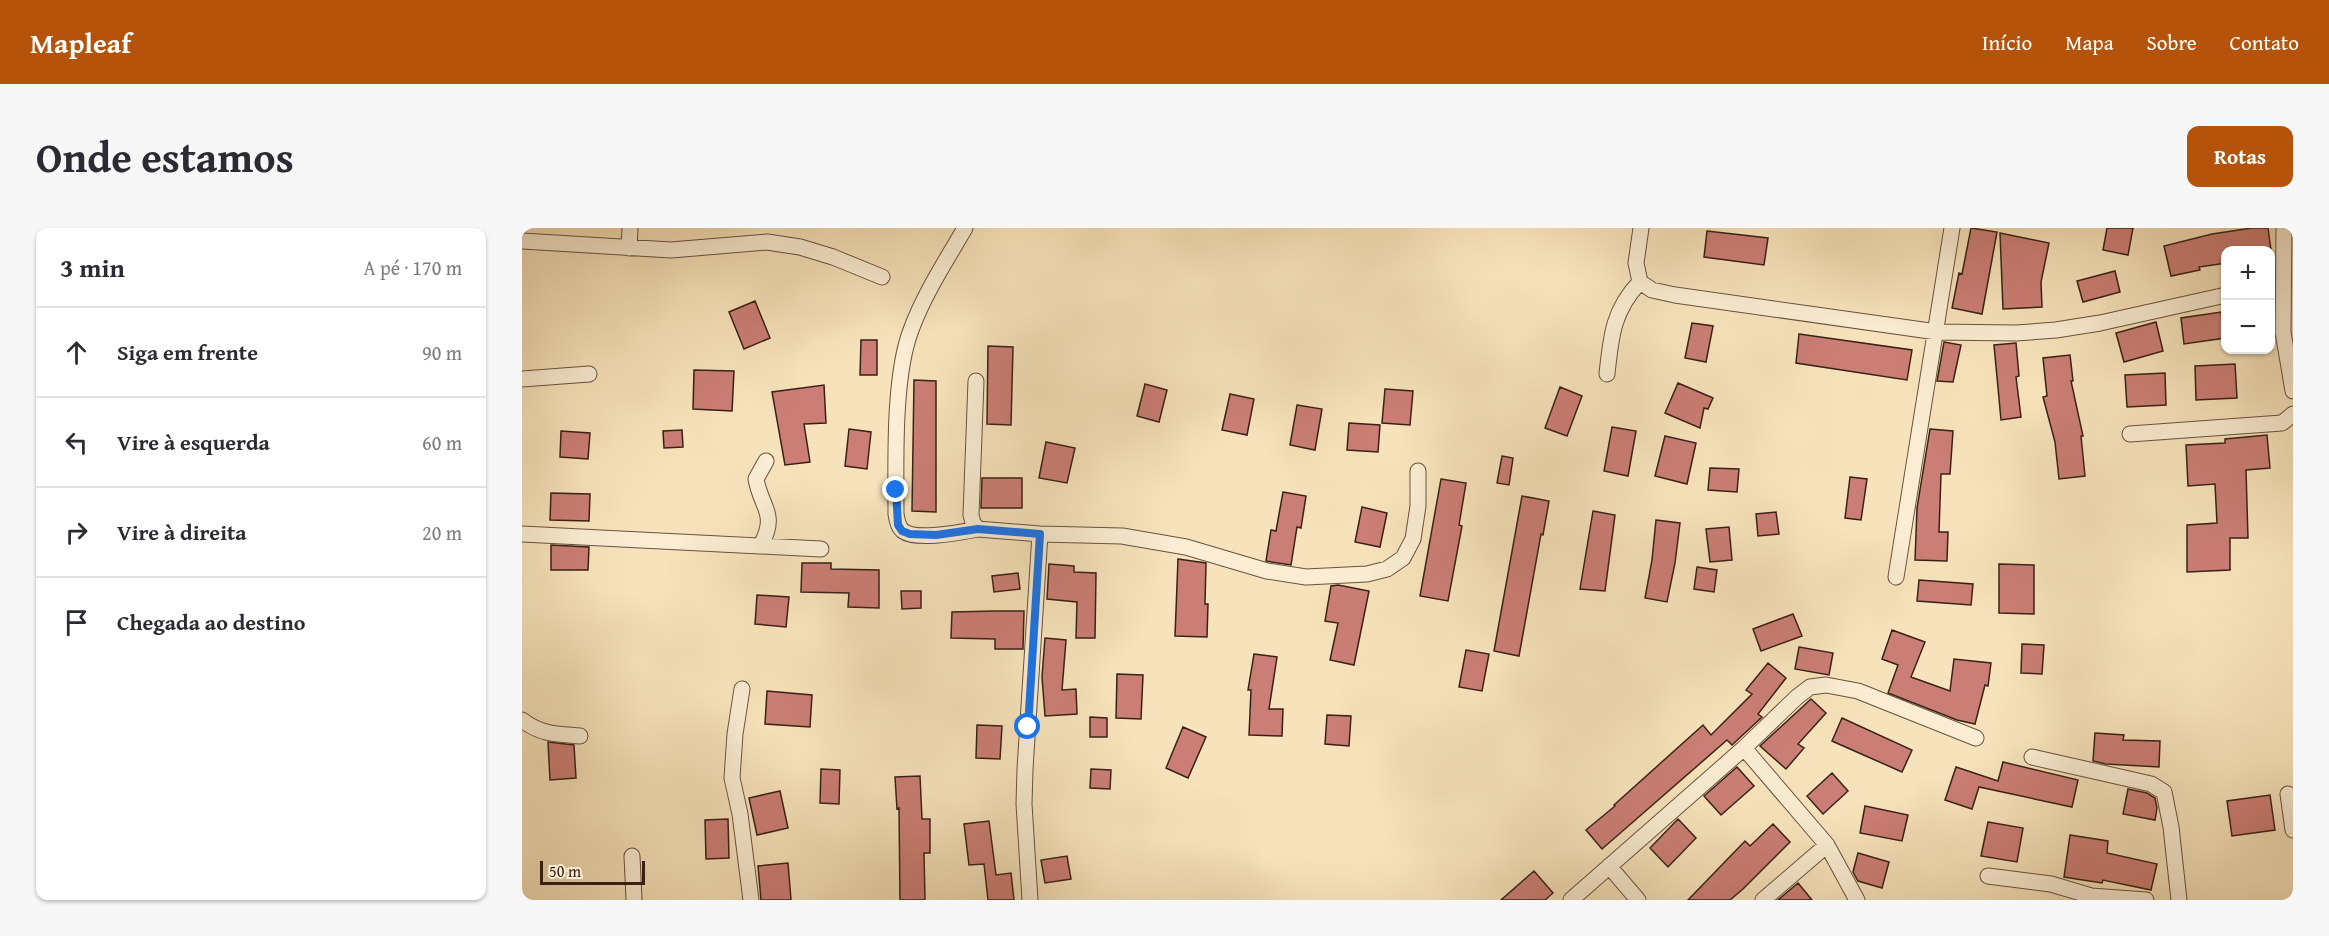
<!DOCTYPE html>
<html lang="pt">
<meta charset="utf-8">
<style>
:root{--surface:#fff;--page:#f7f7f7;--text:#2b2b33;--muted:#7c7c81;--line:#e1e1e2;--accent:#b45309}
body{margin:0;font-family:"Gentium Book Plus",serif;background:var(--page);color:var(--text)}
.controls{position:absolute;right:18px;top:18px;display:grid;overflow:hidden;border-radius:12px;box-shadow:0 2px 4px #0004}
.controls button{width:54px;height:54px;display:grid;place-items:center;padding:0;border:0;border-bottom:2px solid var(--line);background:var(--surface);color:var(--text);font:30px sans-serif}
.scale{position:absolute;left:18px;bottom:15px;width:105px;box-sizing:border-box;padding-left:6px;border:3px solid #3a2116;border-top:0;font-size:16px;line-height:21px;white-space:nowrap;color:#3a2116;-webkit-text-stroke:4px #faedd3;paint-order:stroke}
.stop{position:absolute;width:18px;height:18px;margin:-14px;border:4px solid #1a73e8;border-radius:50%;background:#fff}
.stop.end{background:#1a73e8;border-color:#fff;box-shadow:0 2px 6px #0008}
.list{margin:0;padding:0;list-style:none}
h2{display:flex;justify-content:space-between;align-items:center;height:78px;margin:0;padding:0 24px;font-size:26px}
h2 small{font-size:20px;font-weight:400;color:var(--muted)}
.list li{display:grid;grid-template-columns:39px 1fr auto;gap:18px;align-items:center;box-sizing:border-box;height:90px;padding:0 24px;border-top:2px solid var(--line)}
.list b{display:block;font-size:22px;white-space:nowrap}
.list em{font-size:20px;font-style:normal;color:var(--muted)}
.icon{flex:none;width:33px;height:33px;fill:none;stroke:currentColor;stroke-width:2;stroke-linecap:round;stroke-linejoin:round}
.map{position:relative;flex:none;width:1771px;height:672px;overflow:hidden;border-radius:12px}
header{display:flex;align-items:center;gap:36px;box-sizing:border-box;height:84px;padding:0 30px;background:var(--accent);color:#fff}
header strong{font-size:28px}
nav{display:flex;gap:33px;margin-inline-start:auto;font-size:21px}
.intro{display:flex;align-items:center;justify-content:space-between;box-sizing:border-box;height:144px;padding:0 36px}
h1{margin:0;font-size:42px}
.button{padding:15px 27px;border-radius:12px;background:var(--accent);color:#fff;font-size:21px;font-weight:700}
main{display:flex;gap:36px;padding:0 36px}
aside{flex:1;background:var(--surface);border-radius:12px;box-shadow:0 2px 4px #0004}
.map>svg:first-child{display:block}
.building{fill:#cb7e75;stroke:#3a2116;stroke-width:1.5}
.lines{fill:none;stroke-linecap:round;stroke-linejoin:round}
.minor-casing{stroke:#69523f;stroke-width:17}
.minor{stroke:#faedd3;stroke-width:15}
.route{stroke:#1a73e8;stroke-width:8}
</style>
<header>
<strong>Mapleaf</strong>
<nav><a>Início</a><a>Mapa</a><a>Sobre</a><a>Contato</a></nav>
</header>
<div class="intro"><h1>Onde estamos</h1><a class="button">Rotas</a></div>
<main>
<aside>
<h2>3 min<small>A pé · 170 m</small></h2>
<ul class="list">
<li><svg class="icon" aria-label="ahead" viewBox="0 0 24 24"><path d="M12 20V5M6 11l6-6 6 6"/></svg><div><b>Siga em frente</b></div><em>90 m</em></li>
<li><svg class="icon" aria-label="left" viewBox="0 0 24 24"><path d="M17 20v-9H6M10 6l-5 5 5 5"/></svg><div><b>Vire à esquerda</b></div><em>60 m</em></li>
<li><svg class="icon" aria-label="right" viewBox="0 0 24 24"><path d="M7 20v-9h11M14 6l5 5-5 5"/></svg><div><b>Vire à direita</b></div><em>20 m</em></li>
<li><svg class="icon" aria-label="arrive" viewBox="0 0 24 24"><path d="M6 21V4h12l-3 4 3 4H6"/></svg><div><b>Chegada ao destino</b></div></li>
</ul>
</aside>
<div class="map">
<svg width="1771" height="672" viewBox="0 0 1771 672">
<rect width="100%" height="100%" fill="#f7e3bb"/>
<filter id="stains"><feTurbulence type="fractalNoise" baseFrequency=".00333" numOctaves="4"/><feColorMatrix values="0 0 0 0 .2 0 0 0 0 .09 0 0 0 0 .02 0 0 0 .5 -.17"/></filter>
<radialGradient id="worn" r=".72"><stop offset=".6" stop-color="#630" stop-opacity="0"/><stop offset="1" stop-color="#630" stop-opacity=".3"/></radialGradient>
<path class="building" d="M 1449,0 L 1475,4 L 1460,86 L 1430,80 L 1437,45 L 1440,46 Z
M 1585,0 L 1611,0 L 1606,27 L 1581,22 Z
M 1730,0 L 1746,0 L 1749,22 L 1704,22 L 1704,35 L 1677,39 L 1678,42 L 1649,48 L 1642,18 L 1690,6 Z
M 1185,3 L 1246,10 L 1242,37 L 1182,29 Z
M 1478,5 L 1527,15 L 1519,54 L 1520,79 L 1481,81 Z
M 1593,43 L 1598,64 L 1561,74 L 1555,53 Z
M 233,73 L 248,110 L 222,121 L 207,84 Z
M 1699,84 L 1703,110 L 1662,116 L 1659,90 Z
M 1634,94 L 1641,123 L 1602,134 L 1594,105 Z
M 1170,95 L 1191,98 L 1184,134 L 1163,130 Z
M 1277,106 L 1390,122 L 1385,152 L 1274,135 Z
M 339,112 L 355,112 L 355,147 L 338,147 Z
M 1422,114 L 1439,117 L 1431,154 L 1415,153 Z
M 1494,115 L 1497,148 L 1494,149 L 1499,189 L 1479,192 L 1472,117 Z
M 466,118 L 491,119 L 489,197 L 465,196 Z
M 1548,127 L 1551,153 L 1549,153 L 1561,208 L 1559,208 L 1563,248 L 1537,251 L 1533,214 L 1521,169 L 1525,168 L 1521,130 Z
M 1713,136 L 1715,170 L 1674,172 L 1673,138 Z
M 172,142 L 212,143 L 210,183 L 171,181 Z
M 1643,145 L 1644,177 L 1605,179 L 1603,147 Z
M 392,152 L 414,153 L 414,284 L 390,283 Z
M 1156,155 L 1191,170 L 1186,181 L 1182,180 L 1178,200 L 1143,185 Z
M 623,156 L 645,162 L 637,194 L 615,188 Z
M 302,157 L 304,195 L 282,196 L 288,234 L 263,237 L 250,164 Z
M 1038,159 L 1060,168 L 1045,208 L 1023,200 Z
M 863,161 L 891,163 L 888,197 L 860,195 Z
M 708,166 L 732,171 L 725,207 L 700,202 Z
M 775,177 L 800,181 L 793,222 L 768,217 Z
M 827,195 L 858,197 L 856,224 L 825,222 Z
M 1090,199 L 1114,203 L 1106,248 L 1082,243 Z
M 327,201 L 349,204 L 345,241 L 323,238 Z
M 1408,201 L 1431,203 L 1428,246 L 1419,246 L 1417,304 L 1426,304 L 1425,333 L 1393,332 L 1395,280 Z
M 160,202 L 161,219 L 142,220 L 141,203 Z
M 39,203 L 68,205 L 66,231 L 38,229 Z
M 1745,207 L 1748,240 L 1724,242 L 1726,310 L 1708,310 L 1708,342 L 1665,344 L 1665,297 L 1695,295 L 1693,256 L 1666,258 L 1664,217 L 1703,215 L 1703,211 Z
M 1143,208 L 1174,215 L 1165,256 L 1133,248 Z
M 524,214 L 553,220 L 545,255 L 517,250 Z
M 980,228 L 991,230 L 987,257 L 975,255 Z
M 1188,240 L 1217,241 L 1215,264 L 1186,262 Z
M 1328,249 L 1345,251 L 1339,292 L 1323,290 Z
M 460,250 L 500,250 L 500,280 L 459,280 Z
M 919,251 L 944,255 L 937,297 L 940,298 L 926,373 L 898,368 Z
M 761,264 L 784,268 L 779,300 L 775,299 L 769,337 L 744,333 L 749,302 L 754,303 Z
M 29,265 L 68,266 L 67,293 L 28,292 Z
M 1000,268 L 1027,273 L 1021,307 L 1019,306 L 997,428 L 972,423 Z
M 840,279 L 865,285 L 858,319 L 833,314 Z
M 1071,283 L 1093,287 L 1083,363 L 1058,361 Z
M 1254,284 L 1257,306 L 1236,308 L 1234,286 Z
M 1134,292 L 1158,295 L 1153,335 L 1145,374 L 1123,370 L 1130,332 Z
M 1207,299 L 1210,332 L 1188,334 L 1184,301 Z
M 29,317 L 67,319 L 66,342 L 29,342 Z
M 656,331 L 684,335 L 683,376 L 686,376 L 685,409 L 653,408 Z
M 280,335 L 309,335 L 309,341 L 357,342 L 357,380 L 326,379 L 327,365 L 279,364 Z
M 527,336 L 552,338 L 552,344 L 574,345 L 573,410 L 554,410 L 555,374 L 525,371 Z
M 1477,336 L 1512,337 L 1512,386 L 1477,385 Z
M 1175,339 L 1195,342 L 1192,364 L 1172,361 Z
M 496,345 L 498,361 L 472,364 L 470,348 Z
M 1397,352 L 1451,356 L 1449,377 L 1395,373 Z
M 816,357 L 847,363 L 832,437 L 808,432 L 816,395 L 803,393 L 809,358 Z
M 379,363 L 399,363 L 399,380 L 380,381 Z
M 235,367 L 267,369 L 264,399 L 233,396 Z
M 473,383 L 502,383 L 501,421 L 473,421 L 473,411 L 429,410 L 430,384 Z
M 1271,386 L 1280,408 L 1239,423 L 1231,401 Z
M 1370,402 L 1403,414 L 1389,449 L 1428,463 L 1432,431 L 1469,435 L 1466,458 L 1463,457 L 1453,496 L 1435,492 L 1366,465 L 1376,437 L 1360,431 Z
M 523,410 L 544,412 L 540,462 L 554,461 L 555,486 L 523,488 L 520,449 Z
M 1500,416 L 1522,417 L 1520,446 L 1499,445 Z
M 1277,419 L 1311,425 L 1307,447 L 1273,441 Z
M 944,422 L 967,426 L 960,463 L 937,459 Z
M 732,426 L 755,429 L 747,481 L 761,481 L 760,508 L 727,507 L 729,462 L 726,462 Z
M 1246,435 L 1264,450 L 1236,486 L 1240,489 L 1210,517 L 1205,512 L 1080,621 L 1064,602 L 1093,578 L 1092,577 L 1181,497 L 1189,507 L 1230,466 L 1224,462 Z
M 595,446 L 621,447 L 619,491 L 594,490 Z
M 245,463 L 290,467 L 288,499 L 243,496 Z
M 1289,471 L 1304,485 L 1276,516 L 1282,520 L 1264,541 L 1238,518 Z
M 805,487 L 829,488 L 827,518 L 803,516 Z
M 568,489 L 585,490 L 585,509 L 568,509 Z
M 1320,490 L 1390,522 L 1380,544 L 1310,513 Z
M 455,497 L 480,498 L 478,531 L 454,530 Z
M 661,499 L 684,509 L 666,550 L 644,540 Z
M 1573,505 L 1602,507 L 1601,512 L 1638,513 L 1637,539 L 1584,536 L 1571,533 Z
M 26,514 L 52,517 L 54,550 L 28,552 Z
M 1481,534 L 1556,552 L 1550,579 L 1457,559 L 1450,581 L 1423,572 L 1434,539 L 1476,553 Z
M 1215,539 L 1232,558 L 1199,587 L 1182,568 Z
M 299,541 L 318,542 L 317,576 L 298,575 Z
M 569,541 L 589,542 L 588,561 L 568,560 Z
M 1310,545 L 1326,563 L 1301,586 L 1285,568 Z
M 398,548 L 400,591 L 408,591 L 408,625 L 402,625 L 403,672 L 378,672 L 377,580 L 375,581 L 373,549 Z
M 1606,561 L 1625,565 L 1633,570 L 1635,580 L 1633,592 L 1601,586 Z
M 258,563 L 266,600 L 235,607 L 227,570 Z
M 1748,567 L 1753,602 L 1710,608 L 1705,573 Z
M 1343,578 L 1386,587 L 1380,613 L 1338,605 Z
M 206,591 L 207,630 L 184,631 L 183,592 Z
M 1156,591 L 1174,610 L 1146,639 L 1128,620 Z
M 467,593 L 474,647 L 489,645 L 492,672 L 466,672 L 462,636 L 447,637 L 442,596 Z
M 1466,594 L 1501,600 L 1495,634 L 1459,628 Z
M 1251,596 L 1268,614 L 1221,661 L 1208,672 L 1166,672 L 1223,613 L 1228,618 Z
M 1548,607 L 1586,613 L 1585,625 L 1635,636 L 1629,662 L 1581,652 L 1580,655 L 1542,649 Z
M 1336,625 L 1367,634 L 1360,660 L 1336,653 L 1331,644 Z
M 545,628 L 549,651 L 523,655 L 519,632 Z
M 266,635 L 269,672 L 239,672 L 236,638 Z
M 1012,643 L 1031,665 L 1023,672 L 979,672 Z
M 1276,655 L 1290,672 L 1256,672 Z"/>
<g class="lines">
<g class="minor-casing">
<path id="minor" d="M 443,0 C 424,33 402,66 389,102 C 371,149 374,234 374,286 C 375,292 376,299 381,303 C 394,313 440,304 456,301
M 1119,0 L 1114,35 L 1118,54 L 1130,62 L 1153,67 L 1415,104 L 1494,105 L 1534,102 L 1578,95 L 1704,67
M 1762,0 L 1761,104 L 1771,163
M 0,13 L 149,22 L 245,14 L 278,19 L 311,29 L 360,49
M 107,20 L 108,0
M 1085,146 C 1089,108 1091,82 1118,54
M 0,151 L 67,146
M 454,153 L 449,287 L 451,295 L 456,301 L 518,306 L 600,308 L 664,319 L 745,343 L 784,349 L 845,346 L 865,341 L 881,330 L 891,311 L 896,278 L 896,243
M 1608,206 L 1760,195 L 1771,186
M 0,306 L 299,321
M 239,317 C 256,285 239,280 234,251 L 244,233
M 1374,349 L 1430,0
M 220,461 L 213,506 L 210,550 L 218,586 L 229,672
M 0,492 C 20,507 35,506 58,508
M 1222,520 L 1305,617 L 1335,672
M 1510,529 L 1629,556 L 1642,564 L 1649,599 L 1657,672
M 1766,566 L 1771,602
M 110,628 L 112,672
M 1087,638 L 1116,672
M 1466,648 L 1529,656 L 1569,668 L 1624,672
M 508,672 L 502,576 L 503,541 L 518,306
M 1049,672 L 1222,520 L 1275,469 L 1288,459 L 1304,457 L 1336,463 L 1454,510
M 1241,672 L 1305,617"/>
</g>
<use href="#minor" class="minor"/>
</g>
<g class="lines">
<path class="route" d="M 374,262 L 376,297 L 380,303 L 388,306 L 414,307 L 456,301 L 518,306 L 506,499"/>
</g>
<rect width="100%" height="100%" filter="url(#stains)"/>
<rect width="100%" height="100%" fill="url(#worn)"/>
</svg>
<div class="controls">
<button>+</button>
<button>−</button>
</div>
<div class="scale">50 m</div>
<div class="stop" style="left:506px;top:499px"></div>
<div class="stop end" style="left:374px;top:262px"></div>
</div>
</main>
